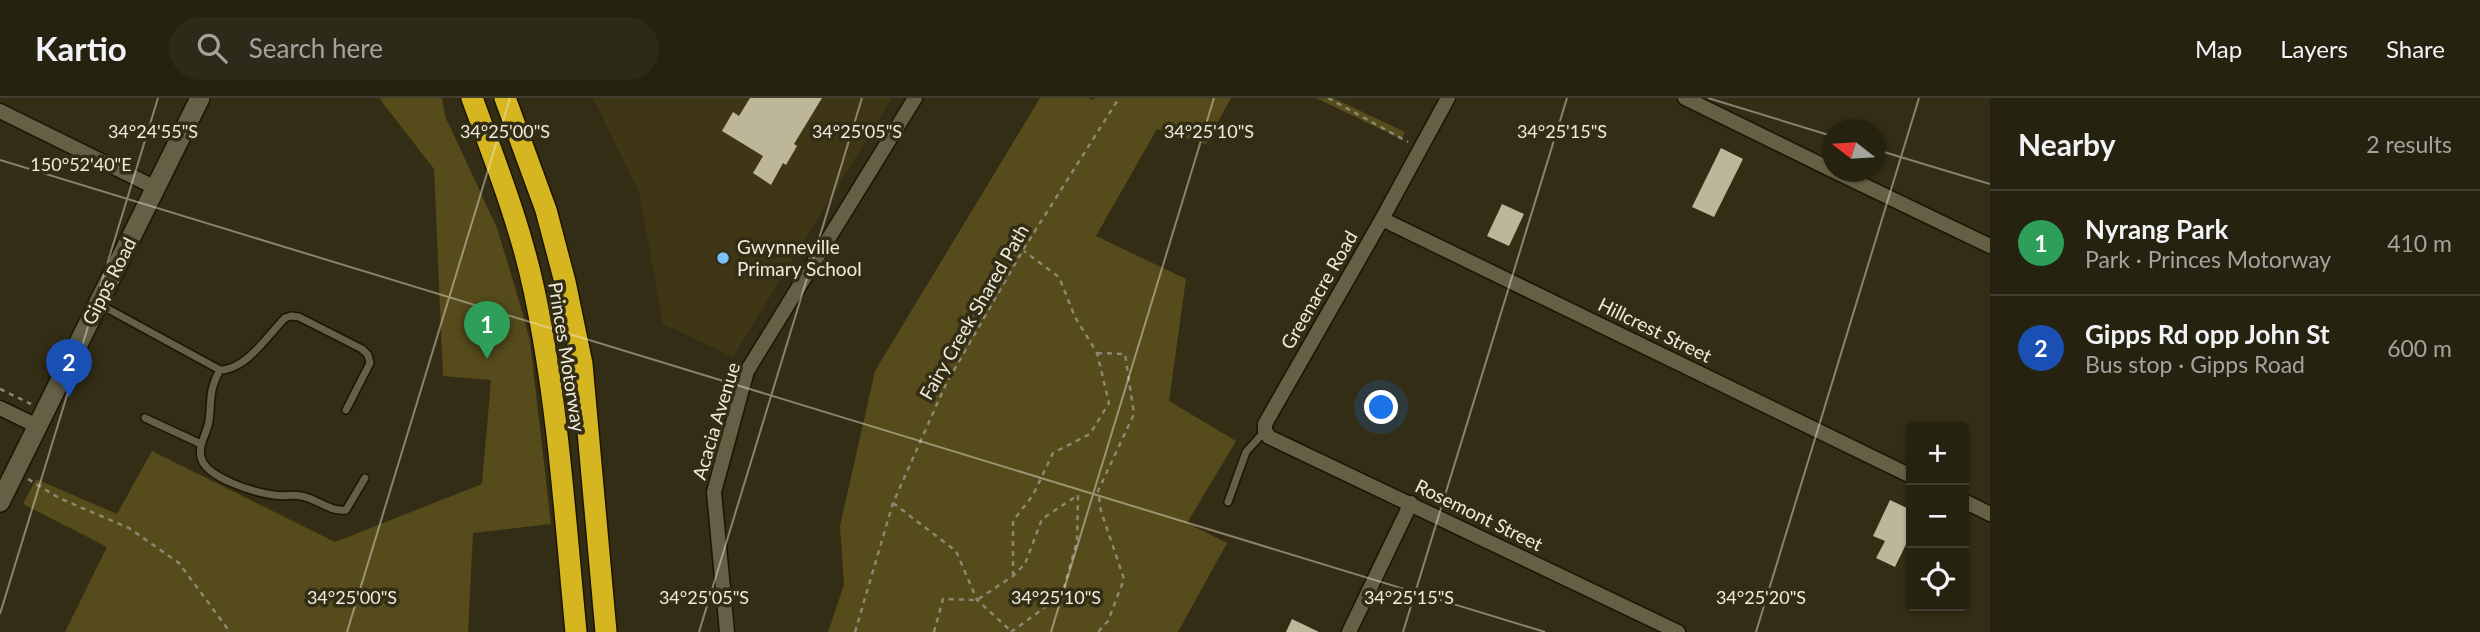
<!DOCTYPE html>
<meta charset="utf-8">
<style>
:root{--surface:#262210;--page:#2e2a19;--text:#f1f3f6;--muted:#a4a49f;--line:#423f30;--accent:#7bbef8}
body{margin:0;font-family:Lato,sans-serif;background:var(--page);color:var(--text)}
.controls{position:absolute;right:21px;bottom:21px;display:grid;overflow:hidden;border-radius:7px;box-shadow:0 2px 5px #0004}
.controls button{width:63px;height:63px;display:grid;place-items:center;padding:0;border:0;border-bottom:2px solid var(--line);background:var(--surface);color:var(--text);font:35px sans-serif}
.compass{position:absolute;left:1822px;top:21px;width:63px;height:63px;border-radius:50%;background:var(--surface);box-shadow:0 2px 5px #0004;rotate:287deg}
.you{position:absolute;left:1382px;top:310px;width:24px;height:24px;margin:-18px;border:5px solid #fff;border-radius:50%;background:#1a73e8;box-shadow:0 0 0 10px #1a73e833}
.badge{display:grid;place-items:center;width:46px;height:46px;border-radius:50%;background:var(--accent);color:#fff;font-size:23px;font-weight:700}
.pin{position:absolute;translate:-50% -58px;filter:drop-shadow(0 2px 4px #0008)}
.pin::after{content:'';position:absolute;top:37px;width:24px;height:21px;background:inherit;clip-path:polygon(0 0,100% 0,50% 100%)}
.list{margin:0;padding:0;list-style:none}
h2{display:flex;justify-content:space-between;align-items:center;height:91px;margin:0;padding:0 28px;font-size:30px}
h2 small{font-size:23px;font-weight:400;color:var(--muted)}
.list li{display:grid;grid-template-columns:46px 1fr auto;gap:21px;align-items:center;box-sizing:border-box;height:105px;padding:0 28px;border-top:2px solid var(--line)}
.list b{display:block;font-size:26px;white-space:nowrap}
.list p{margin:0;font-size:23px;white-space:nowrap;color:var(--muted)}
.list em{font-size:23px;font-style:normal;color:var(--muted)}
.icon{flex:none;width:38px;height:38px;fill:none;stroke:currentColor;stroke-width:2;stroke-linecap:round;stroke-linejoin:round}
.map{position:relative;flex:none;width:1990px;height:534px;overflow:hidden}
header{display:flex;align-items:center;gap:42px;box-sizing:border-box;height:98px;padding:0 35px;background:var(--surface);border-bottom:2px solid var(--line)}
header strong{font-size:33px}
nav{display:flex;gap:38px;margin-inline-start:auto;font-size:24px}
.search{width:490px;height:63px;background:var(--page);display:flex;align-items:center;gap:18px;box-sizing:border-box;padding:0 24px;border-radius:38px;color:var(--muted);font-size:26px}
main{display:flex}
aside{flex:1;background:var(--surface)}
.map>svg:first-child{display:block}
.built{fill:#3e3615}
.green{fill:#564b1b}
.building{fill:#bdb699}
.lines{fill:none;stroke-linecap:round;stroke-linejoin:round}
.lane-casing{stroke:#1b1500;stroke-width:10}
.street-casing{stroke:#1b1500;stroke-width:17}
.secondary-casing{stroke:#1b1500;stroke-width:22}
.highway-casing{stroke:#1b1500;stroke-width:24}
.path{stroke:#8c8773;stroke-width:2.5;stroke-dasharray:5 5;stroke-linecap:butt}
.lane{stroke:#655f45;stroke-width:7}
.street{stroke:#655f45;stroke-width:14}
.secondary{stroke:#655f45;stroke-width:19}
.highway{stroke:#d5b620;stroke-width:21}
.ticks{fill:none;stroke:#efecdd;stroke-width:2;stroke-opacity:0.45}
.poi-dot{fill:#7bbef8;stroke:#332d15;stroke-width:2.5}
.labels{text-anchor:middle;stroke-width:7;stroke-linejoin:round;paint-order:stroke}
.poi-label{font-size:19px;fill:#efecdd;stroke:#332d15;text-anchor:start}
.street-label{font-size:19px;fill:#efecdd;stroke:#332d15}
.ticks-label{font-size:18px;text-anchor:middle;fill:#efecdd;stroke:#332d15;stroke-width:7;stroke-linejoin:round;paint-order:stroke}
</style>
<header>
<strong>Kartio</strong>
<div class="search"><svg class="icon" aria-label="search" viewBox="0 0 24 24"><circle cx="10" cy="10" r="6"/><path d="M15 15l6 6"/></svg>Search here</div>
<nav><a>Map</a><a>Layers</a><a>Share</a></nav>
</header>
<main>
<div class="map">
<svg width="1990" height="534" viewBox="0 0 1990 534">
<rect width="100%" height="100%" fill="#332d15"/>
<path class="built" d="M 593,0 L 892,0 L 733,259 L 663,226 L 639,94 Z"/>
<path class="green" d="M 379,0 L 442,0 L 445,18 L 497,130 L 518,199 L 530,243 L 551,426 L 473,435 L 468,534 L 65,534 L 107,449 L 23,406 L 36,381 L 117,416 L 152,353 L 335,444 L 482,386 L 491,282 L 443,278 L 434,71 Z
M 1040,0 L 1089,0 L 1093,2 L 1095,0 L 1231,0 L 1206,46 L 1157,31 L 1096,138 L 1186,181 L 1169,303 L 1236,343 L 1187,425 L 1227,445 L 1178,534 L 828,534 L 844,487 L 840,428 L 875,273 Z
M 1316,0 L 1333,0 L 1405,34 L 1401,41 Z"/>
<path class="building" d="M 750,0 L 822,0 L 794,46 L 797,48 L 786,67 L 783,65 L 771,87 L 753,75 L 763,58 L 722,33 L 733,14 L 739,18 Z
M 1721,50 L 1743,61 L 1714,119 L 1692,109 Z
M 1502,106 L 1524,116 L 1509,148 L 1487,138 Z
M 1890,402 L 1911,412 L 1911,436 L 1895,469 L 1876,460 L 1885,443 L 1873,438 Z
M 1292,521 L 1319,534 L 1286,534 Z"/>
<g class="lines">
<g class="lane-casing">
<path id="lane" d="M 99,206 L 220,272 C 246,272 267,238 285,220 L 291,218 L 299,219 L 362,251 L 368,257 L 370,265 L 346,312
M 220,272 C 208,294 212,301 209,323 C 207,336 198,346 201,359 C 205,380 256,395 274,397 C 283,399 293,396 301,398 C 318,401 329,414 346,412 L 365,380
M 145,320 L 201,346
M 1228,404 L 1246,354 L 1265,333"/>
</g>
<g class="street-casing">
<path id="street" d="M 1448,0 L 1382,121 L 1265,326 L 1265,333 L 1269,339 L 1678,534
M 1685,0 L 1832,72
M 0,13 L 156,90
M 1836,74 L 1990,148
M 1382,121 L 1911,378
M 0,310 L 37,328
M 1964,403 L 1990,416
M 727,534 L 714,394 L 747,273 L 915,0
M 1349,534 L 1411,405"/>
</g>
<g class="secondary-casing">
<path id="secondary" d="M 0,404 L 200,0"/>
</g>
<g class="highway-casing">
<path id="highway" d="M 472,0 C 495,63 520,126 534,192 C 558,304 565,420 576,534
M 505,0 L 546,112 L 565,184 L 582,266 L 606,534"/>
</g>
<path class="path" d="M 1328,0 L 1408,44
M 1097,255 L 1125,256 L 1134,316 L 1098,393 L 1101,413 L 1124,481 L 1108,523 L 1098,534
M 0,291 L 31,306
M 28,381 L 59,400 L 129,430 L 179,465 L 230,534
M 893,405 L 956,453 L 977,502 L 1011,533
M 1013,478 L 1013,423 L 1033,397 L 1053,355 L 1090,336 L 1109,305 L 1097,255 L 1075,219 L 1059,179 L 1024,153
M 855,534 L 893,405 L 946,286 L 1023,152 L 1119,0
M 934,534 L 943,501 L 977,502 L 1013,478 L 1025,466 L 1042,421 L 1078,397 L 1077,443 L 1062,497 L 1011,534"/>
<use href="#lane" class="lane"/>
<use href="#street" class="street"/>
<use href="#secondary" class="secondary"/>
<use href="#highway" class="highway"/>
</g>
<path class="ticks" d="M 1708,0 L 1832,38M 1874,51 L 1990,86M 0,62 L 1545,534M 0,516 L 158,0M 347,534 L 510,0M 699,534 L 862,0M 1051,534 L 1214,0M 1403,534 L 1567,0M 1756,534 L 1919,0"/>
<circle class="poi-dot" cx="723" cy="160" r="7"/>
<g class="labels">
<g class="poi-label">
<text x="737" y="156">Gwynneville<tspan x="737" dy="22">Primary School</tspan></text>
</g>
<g class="street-label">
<text transform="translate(109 183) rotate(-63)" y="7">Gipps Road</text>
<text transform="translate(1319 192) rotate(-60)" y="7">Greenacre Road</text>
<text transform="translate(974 214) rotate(-60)" y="7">Fairy Creek Shared Path</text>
<text transform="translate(1655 232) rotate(26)" y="7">Hillcrest Street</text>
<text transform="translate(567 259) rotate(81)" y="7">Princes Motorway</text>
<text transform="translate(716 323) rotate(-73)" y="7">Acacia Avenue</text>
<text transform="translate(1479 417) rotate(26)" y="7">Rosemont Street</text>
</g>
</g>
<g class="ticks-label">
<text x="153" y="40">34°24'55"S</text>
<text x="505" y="40">34°25'00"S</text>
<text x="857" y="40">34°25'05"S</text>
<text x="1209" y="40">34°25'10"S</text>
<text x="1562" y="40">34°25'15"S</text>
<text x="81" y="73">150°52'40"E</text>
<text x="352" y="506">34°25'00"S</text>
<text x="704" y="506">34°25'05"S</text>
<text x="1056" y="506">34°25'10"S</text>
<text x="1409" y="506">34°25'15"S</text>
<text x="1761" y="506">34°25'20"S</text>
</g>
</svg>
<div class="controls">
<button>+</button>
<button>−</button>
<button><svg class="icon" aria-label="locate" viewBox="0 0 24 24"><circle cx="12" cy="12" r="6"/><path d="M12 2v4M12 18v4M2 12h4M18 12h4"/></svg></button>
</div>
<svg class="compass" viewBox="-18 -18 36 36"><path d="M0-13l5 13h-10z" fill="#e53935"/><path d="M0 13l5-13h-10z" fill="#a4a49f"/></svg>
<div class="you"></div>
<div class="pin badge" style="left:487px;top:261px;background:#2e9e5b">1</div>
<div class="pin badge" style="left:69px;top:299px;background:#1a4fb4">2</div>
</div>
<aside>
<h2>Nearby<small>2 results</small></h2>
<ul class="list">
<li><span class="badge" style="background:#2e9e5b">1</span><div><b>Nyrang Park</b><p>Park · Princes Motorway</p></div><em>410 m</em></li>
<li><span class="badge" style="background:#1a4fb4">2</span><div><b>Gipps Rd opp John St</b><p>Bus stop · Gipps Road</p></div><em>600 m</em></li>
</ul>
</aside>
</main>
